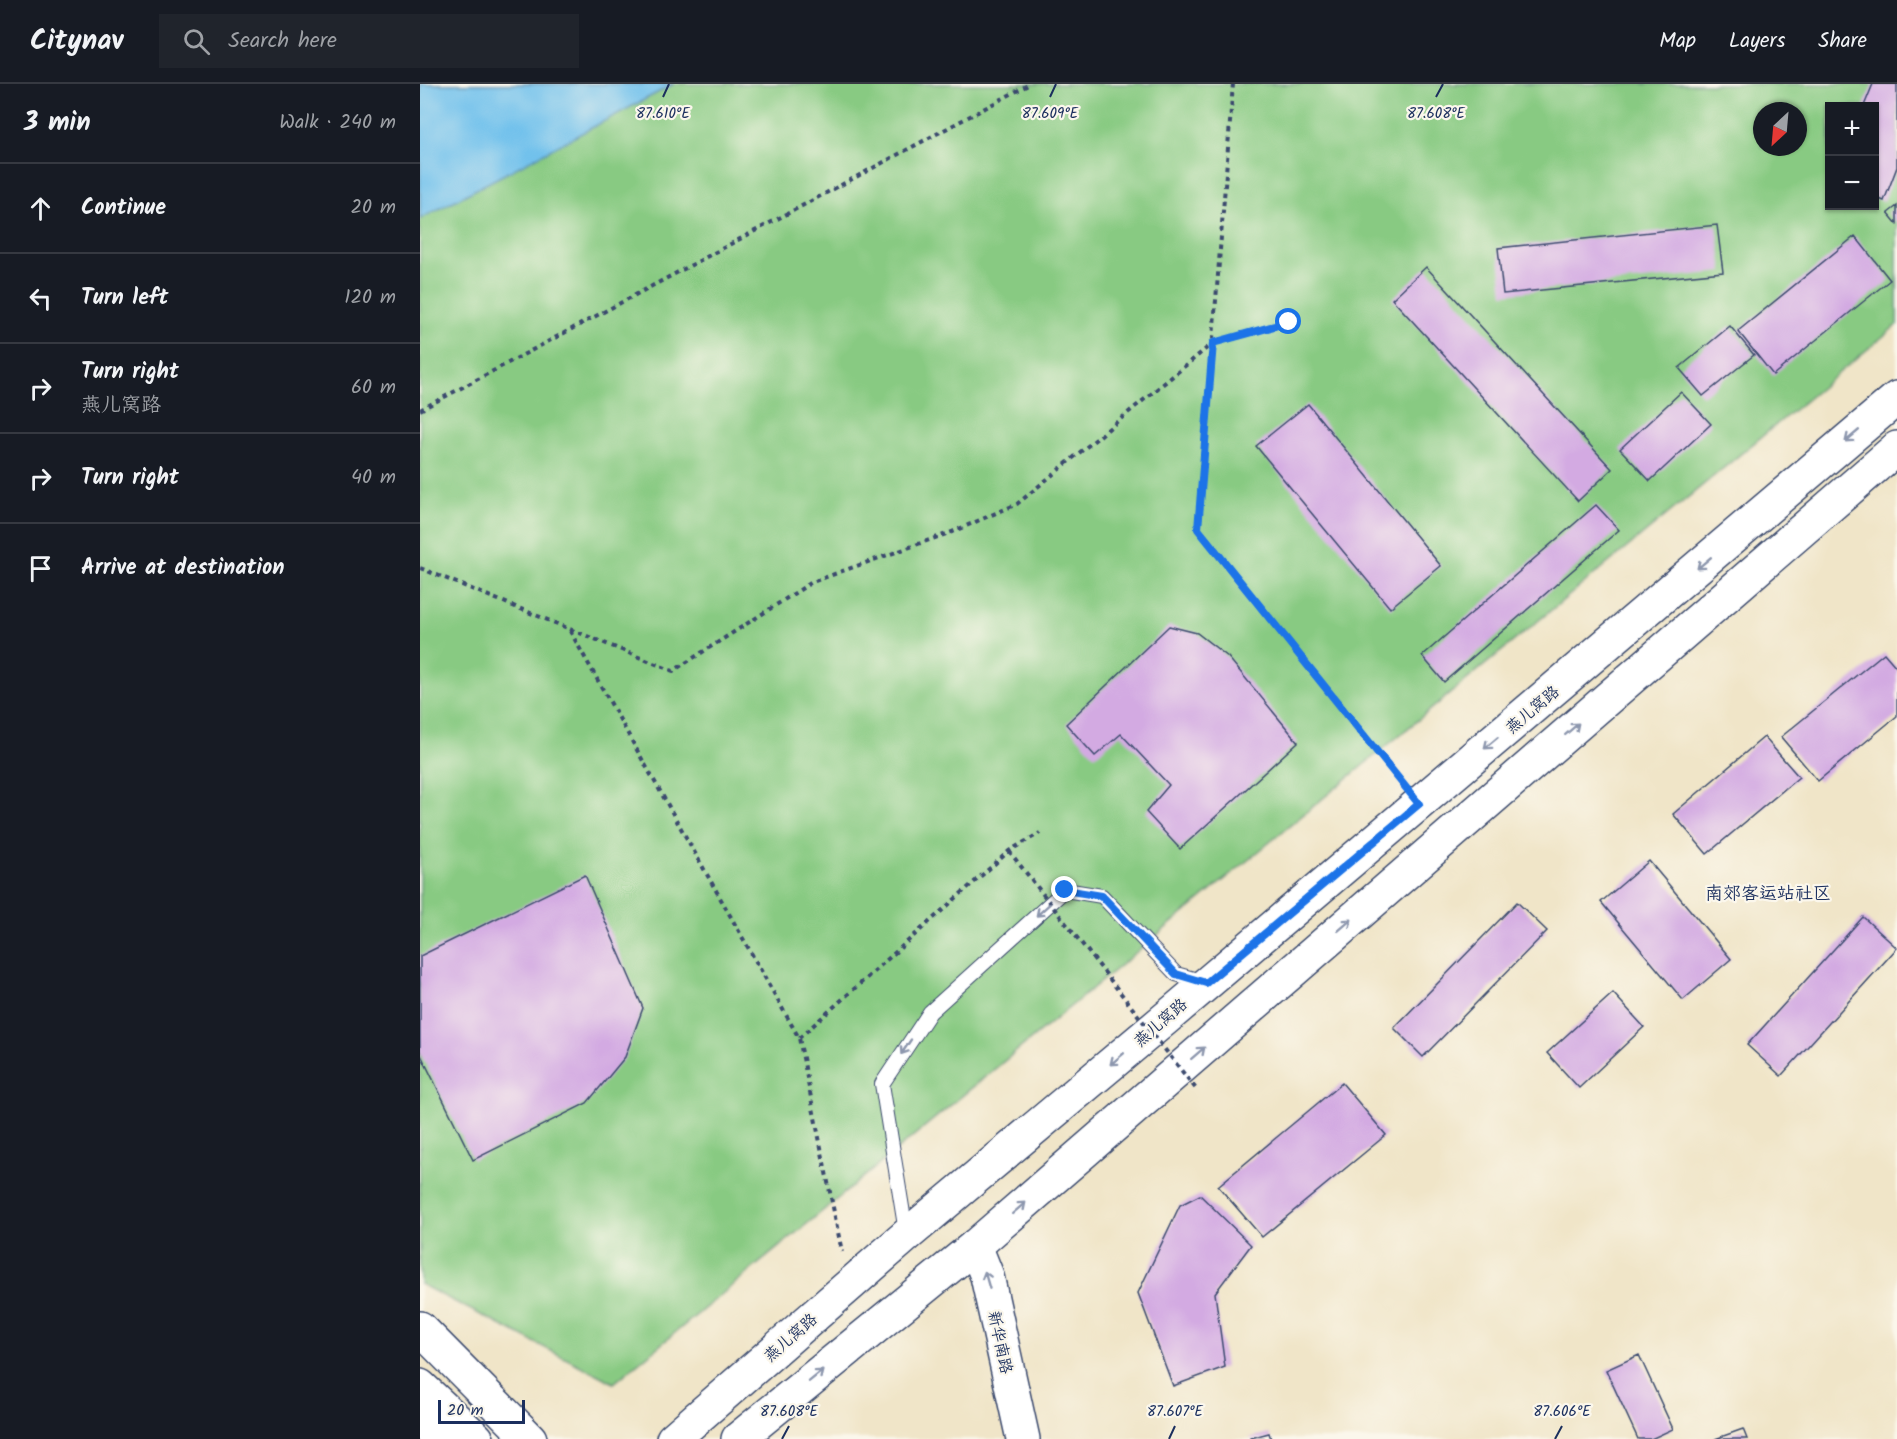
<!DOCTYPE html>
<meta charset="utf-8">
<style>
:root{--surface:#171b24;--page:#20242c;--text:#f1f3f6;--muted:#9ea1a6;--line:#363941}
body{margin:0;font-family:Kalam,"LXGW WenKai TC",sans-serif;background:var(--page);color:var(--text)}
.controls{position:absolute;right:18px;top:18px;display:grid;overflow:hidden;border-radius:0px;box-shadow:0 2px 4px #0004}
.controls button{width:54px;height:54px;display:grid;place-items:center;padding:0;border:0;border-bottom:2px solid var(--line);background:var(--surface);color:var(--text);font:30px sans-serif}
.compass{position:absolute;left:1333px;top:18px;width:54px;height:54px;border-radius:50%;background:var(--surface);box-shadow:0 2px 4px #0004;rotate:206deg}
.scale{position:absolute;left:18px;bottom:15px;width:87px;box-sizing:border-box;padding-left:6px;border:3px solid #1b2f5e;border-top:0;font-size:16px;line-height:21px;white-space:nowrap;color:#1b2f5e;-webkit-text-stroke:4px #fbf7ec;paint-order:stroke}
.stop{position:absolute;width:18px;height:18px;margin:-14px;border:4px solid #1a73e8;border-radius:50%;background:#fff}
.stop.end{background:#1a73e8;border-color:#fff;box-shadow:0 2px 6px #0008}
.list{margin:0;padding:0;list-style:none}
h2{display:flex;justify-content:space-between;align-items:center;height:78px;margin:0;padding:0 24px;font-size:26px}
h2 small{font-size:20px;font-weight:400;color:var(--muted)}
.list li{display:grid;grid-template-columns:39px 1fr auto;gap:18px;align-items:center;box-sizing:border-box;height:90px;padding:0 24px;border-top:2px solid var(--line)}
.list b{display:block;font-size:22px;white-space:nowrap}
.list p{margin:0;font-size:20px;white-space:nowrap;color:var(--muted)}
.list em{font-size:20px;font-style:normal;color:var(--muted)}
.icon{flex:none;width:33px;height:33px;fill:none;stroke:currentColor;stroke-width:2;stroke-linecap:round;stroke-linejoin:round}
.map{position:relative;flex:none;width:1477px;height:1355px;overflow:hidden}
header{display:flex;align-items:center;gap:36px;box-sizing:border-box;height:84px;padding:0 30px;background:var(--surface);border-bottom:2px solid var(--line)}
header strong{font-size:28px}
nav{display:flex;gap:33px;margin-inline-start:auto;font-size:21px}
.search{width:420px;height:54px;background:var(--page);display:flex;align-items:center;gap:15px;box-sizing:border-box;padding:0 21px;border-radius:0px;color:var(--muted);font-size:22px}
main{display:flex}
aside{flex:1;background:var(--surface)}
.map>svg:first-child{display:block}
.green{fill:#88ca82;stroke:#527c70;stroke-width:1.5;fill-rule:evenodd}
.water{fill:#71c1ec;stroke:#4678a5;stroke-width:1.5}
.building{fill:#d3aae2}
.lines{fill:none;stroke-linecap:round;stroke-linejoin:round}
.service-casing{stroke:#3b4a6e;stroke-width:16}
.secondary-casing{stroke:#3b4a6e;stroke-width:36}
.primary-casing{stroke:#3b4a6e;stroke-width:36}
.trunk-casing{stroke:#3b4a6e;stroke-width:36}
.path{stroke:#3b4a6e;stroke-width:4;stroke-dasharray:4.5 4.5;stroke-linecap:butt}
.service{stroke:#fff;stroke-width:14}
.secondary{stroke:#fff;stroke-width:33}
.primary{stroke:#fff;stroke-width:33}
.trunk{stroke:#fff;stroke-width:33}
.path-bridge{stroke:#3b4a6e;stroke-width:4;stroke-dasharray:4.5 4.5;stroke-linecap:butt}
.oneway{stroke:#8d97ae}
.route{stroke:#1a73e8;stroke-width:8}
.ticks{fill:none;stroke:#1b2f5e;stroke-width:2}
.labels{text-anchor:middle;stroke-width:4.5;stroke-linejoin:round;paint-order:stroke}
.street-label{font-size:16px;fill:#1b2f5e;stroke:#fbf7ec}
.neighbourhood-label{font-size:18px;fill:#1b2f5e;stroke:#fbf7ec}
.ticks-label{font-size:15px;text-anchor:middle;fill:#1b2f5e;stroke:#fbf7ec;stroke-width:4.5;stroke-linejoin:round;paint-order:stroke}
</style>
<header>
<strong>Citynav</strong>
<div class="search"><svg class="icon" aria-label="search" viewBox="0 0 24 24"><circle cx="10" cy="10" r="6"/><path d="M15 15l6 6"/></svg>Search here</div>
<nav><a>Map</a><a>Layers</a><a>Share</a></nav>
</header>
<main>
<aside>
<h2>3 min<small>Walk · 240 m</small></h2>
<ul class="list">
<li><svg class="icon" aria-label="ahead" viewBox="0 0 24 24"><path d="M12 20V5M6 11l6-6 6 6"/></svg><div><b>Continue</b></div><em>20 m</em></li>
<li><svg class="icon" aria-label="left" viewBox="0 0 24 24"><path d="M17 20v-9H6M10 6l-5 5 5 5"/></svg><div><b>Turn left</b></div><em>120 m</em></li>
<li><svg class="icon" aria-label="right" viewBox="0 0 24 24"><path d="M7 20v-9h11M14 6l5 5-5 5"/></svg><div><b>Turn right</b><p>燕儿窝路</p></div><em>60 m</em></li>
<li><svg class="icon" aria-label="right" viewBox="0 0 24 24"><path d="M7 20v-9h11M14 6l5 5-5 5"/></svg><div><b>Turn right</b></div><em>40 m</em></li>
<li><svg class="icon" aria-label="arrive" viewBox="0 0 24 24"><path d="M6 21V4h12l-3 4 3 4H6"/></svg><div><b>Arrive at destination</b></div></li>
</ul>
</aside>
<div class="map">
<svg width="1477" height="1355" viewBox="0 0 1477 1355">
<rect width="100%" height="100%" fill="#fbf7ec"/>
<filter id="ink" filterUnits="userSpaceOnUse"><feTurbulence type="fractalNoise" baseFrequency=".0167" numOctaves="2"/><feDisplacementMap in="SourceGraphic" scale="12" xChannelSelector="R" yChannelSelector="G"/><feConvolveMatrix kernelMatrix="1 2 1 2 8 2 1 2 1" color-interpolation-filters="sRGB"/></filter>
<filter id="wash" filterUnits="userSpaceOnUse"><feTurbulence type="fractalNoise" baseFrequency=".008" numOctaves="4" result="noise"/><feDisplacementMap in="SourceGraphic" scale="24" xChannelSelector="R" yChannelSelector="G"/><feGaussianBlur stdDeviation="1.35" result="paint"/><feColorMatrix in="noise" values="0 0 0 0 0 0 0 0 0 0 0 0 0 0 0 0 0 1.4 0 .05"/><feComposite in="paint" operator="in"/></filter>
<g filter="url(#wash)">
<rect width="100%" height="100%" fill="#f0e5c8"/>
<path class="green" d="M 0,0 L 1477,0 L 1477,241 L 194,1299 L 0,1200 ZM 1410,22 L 1454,22 L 1454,122 L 1410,122 ZM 1342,27 L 1378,27 L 1378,63 L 1342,63 Z"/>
<path class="water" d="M 0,0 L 254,0 L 0,135 Z"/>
<g id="blocks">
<path class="building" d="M 1453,0 L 1477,0 L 1477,83 L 1464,117 L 1454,113 L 1454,22 L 1444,22 Z
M 1477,122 L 1477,140 L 1468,129 Z
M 1297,141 L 1303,188 L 1083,210 L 1078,164 Z
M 1435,152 L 1470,196 L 1353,291 L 1318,247 Z
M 1006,183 L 1192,385 L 1158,417 L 972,215 Z
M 1310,242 L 1334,271 L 1283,312 L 1259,284 Z
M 1261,308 L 1291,340 L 1230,397 L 1200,365 Z
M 888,320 L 1021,482 L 970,524 L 836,362 Z
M 1176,421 L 1199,446 L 1024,598 L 1002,572 Z
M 749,542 L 777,549 L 808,573 L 878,658 L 760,765 L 726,728 L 749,701 L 701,650 L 675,672 L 646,640 Z
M 1464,569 L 1477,584 L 1477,632 L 1398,697 L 1361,653 Z
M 1344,653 L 1379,693 L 1287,770 L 1253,730 Z
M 1229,777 L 1311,875 L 1263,916 L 1181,818 Z
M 165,791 L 223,924 L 205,973 L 167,1019 L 53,1076 L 0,969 L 0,872 Z
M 1097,818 L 1127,847 L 1003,973 L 974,944 Z
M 1443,833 L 1477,864 L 1361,992 L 1327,961 Z
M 1193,909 L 1224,943 L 1159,1004 L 1127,969 Z
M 922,999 L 966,1051 L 842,1153 L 798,1102 Z
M 780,1111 L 831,1161 L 795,1209 L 805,1283 L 753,1302 L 718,1209 L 760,1121 Z
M 1219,1271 L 1253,1345 L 1231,1355 L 1218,1355 L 1186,1286 Z
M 1323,1345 L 1327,1355 L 1295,1355 Z
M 849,1349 L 851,1355 L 830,1355 L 830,1354 Z"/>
</g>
</g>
<g filter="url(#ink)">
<use href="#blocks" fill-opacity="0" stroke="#3b4a6e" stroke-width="1.5"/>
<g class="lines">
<g class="service-casing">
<path id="service" d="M 486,1148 L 462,1000 L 510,928 L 645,806 L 682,812 L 756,890 L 784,898"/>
</g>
<g class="secondary-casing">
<path id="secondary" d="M 555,1162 L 567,1192 L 603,1355
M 0,1337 L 21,1355"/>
</g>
<g class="primary-casing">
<path id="primary" d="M 253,1355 L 487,1151 L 745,935 L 1477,314
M 318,1355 L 555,1162 L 1477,364"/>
</g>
<g class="trunk-casing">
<path id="trunk" d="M 0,1244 L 110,1355
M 0,1302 L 57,1355"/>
</g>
<path class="path" d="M 813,0 L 778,445 L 980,696
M 0,326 L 610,0
M 0,484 L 253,587 L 392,498 L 532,448 L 597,420 L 793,259 L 869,238
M 150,547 L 379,954 L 422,1168
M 379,954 L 589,767 L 620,749"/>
<use href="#service" class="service"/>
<use href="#secondary" class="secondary"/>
<use href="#primary" class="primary"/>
<use href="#trunk" class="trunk"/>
<path class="path-bridge" d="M 589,767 L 776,1005"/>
</g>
<defs><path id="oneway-shaft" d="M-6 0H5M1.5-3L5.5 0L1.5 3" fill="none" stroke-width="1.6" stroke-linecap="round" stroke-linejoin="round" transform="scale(1.5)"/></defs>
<g class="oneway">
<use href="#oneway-shaft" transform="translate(1432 352) rotate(140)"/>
<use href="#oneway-shaft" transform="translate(1284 479) rotate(140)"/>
<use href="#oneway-shaft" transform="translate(1152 645) rotate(-41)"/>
<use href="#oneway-shaft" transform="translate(1071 659) rotate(140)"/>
<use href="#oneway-shaft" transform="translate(623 826) rotate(138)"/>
<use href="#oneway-shaft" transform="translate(925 841) rotate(-41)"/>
<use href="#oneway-shaft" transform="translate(486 963) rotate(124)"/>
<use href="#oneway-shaft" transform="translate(778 969) rotate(-41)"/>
<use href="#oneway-shaft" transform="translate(697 975) rotate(140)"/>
<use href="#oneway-shaft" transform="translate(599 1124) rotate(-41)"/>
<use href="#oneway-shaft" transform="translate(567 1196) rotate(-106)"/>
<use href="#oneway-shaft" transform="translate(396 1292) rotate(-39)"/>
</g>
</g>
<g class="lines" filter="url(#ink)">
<path class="route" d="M 645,806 L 682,812 L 756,890 L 786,899 L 999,720 L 778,445 L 793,259 L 869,238"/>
</g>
<path class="ticks" d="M 243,13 L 249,0M 630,13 L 636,0M 1016,13 L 1023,0M 362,1355 L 369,1342M 749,1355 L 755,1342M 1135,1355 L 1142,1342"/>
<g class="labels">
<g class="street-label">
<text transform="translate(1112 625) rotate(-40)" y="6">燕儿窝路</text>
<text transform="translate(740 938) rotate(-41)" y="6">燕儿窝路</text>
<text transform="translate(370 1253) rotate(-41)" y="6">燕儿窝路</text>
<text transform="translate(581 1258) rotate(78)" y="6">新华南路</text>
</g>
<g class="neighbourhood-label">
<text x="1348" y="815">南郊客运站社区</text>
</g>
</g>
<g class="ticks-label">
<text x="243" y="34">87.610°E</text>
<text x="630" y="34">87.609°E</text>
<text x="1016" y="34">87.608°E</text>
<text x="369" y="1332">87.608°E</text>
<text x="755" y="1332">87.607°E</text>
<text x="1142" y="1332">87.606°E</text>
</g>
</svg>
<div class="controls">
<button>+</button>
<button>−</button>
</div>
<svg class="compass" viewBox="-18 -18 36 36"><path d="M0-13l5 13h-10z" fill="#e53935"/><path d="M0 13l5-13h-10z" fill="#9ea1a6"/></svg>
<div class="scale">20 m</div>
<div class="stop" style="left:869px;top:238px"></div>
<div class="stop end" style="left:645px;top:806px"></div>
</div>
</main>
